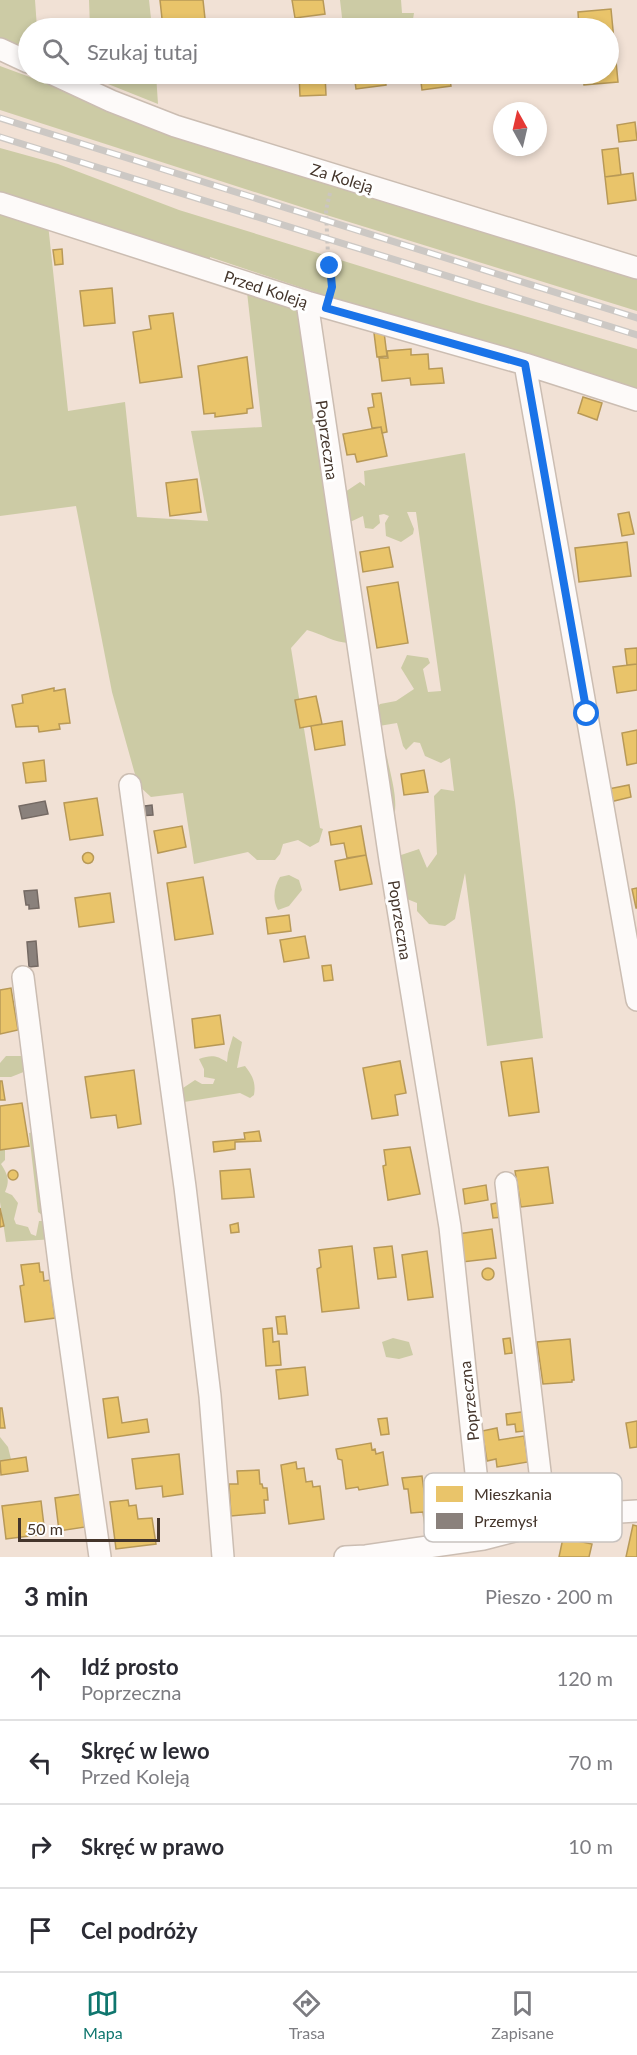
<!DOCTYPE html>
<html lang="pl">
<meta charset="utf-8">
<style>
:root{--surface:#fff;--page:#f7f7f7;--text:#2b2b33;--muted:#7c7c81;--line:#e1e1e2;--accent:#0f766e}
body{margin:0;font-family:Lato,sans-serif;background:var(--page);color:var(--text)}
.compass{position:absolute;left:493px;top:102px;width:54px;height:54px;border-radius:50%;background:var(--surface);box-shadow:0 3px 9px #0003;rotate:352deg}
.scale{position:absolute;left:18px;bottom:15px;width:142px;box-sizing:border-box;padding-left:6px;border:3px solid #44352b;border-top:0;font-size:16px;line-height:21px;white-space:nowrap;color:#44352b;-webkit-text-stroke:4px #fff;paint-order:stroke}
.stop{position:absolute;width:18px;height:18px;margin:-14px;border:4px solid #1a73e8;border-radius:50%;background:#fff}
.stop.end{background:#1a73e8;border-color:#fff;box-shadow:0 2px 6px #0008}
.list{margin:0;padding:0;list-style:none}
h2{display:flex;justify-content:space-between;align-items:center;height:78px;margin:0;padding:0 24px;font-size:26px}
h2 small{font-size:20px;font-weight:400;color:var(--muted)}
.list li{display:grid;grid-template-columns:39px 1fr auto;gap:18px;align-items:center;box-sizing:border-box;height:84px;padding:0 24px;border-top:2px solid var(--line)}
.list b{display:block;font-size:22px;white-space:nowrap}
.list p{margin:0;font-size:20px;white-space:nowrap;color:var(--muted)}
.list em{font-size:20px;font-style:normal;color:var(--muted)}
.icon{flex:none;width:33px;height:33px;fill:none;stroke:currentColor;stroke-width:2;stroke-linecap:round;stroke-linejoin:round}
.map{position:relative;flex:none;width:637px;height:1557px;overflow:hidden}
.search{position:absolute;background:var(--surface);box-shadow:0 3px 9px #0003;left:18px;right:18px;top:18px;height:66px;display:flex;align-items:center;gap:15px;box-sizing:border-box;padding:0 21px;border-radius:33px;color:var(--muted);font-size:22px}
.sheet{height:414px;background:var(--surface)}
nav{display:flex;justify-content:space-around;align-items:center;box-sizing:border-box;height:84px;border-top:2px solid var(--line);background:var(--surface);font-size:16px;color:var(--muted)}
nav a{display:grid;justify-items:center;gap:3px}
nav .on{color:var(--accent)}
.map>svg:first-child{display:block}
.green{fill:#cccba5}
.homes{fill:#e9c46a;stroke:#b89957;stroke-width:1.5}
.industry{fill:#8a817c;stroke:#756a64;stroke-width:1.5}
.lines{fill:none;stroke-linecap:round;stroke-linejoin:round}
.street-casing{stroke:#cbbdb2;stroke-width:24}
.path{stroke:#cbc5c0;stroke-width:4;stroke-dasharray:3 3;stroke-linecap:butt}
.street{stroke:#fdfaf9;stroke-width:21}
.rail-casing{stroke:#ccc8c4;stroke-width:7}
.rail{stroke:#fff;stroke-width:4.5;stroke-dasharray:14;stroke-linecap:butt}
.route{stroke:#1a73e8;stroke-width:8}
.labels{text-anchor:middle;stroke-width:6;stroke-linejoin:round;paint-order:stroke}
.street-label{font-size:16px;fill:#44352b;stroke:#fff}
.key{fill:#fff;stroke:#c7c2bf;stroke-width:1.5}
.key-label{font-size:16px;fill:#44352b}
</style>
<div class="map">
<svg width="637" height="1557" viewBox="0 0 637 1557">
<rect width="100%" height="100%" fill="#f1e1d5"/>
<path class="green" d="M 0,0 L 35,0 L 37,28 L 28,28 L 28,53 L 0,44 Z
M 89,0 L 149,0 L 152,28 L 90,28 Z
M 340,0 L 401,0 L 402,13 L 414,13 L 413,19 L 343,26 Z
M 0,66 L 268,165 L 637,277 L 637,311 L 320,213 L 0,110 Z
M 93,74 L 156,74 L 158,104 L 93,78 Z
M 0,148 L 58,164 L 179,210 L 476,302 L 637,349 L 637,394 L 329,297 L 210,257 L 210,260 L 0,196 Z
M 0,210 L 48,224 L 68,411 L 125,402 L 137,517 L 208,521 L 191,431 L 262,427 L 247,292 L 298,306 L 319,458 L 336,547 L 350,643 C 334,643 322,634 307,630 L 291,648 L 320,828 L 323,829 L 319,842 L 310,847 L 298,840 L 283,844 L 280,854 L 275,860 L 257,860 L 248,852 L 194,864 L 183,793 L 151,797 L 138,785 L 112,692 L 76,506 L 0,516 Z
M 465,453 L 515,802 L 543,1038 L 487,1046 L 465,873 L 455,919 L 445,926 L 429,924 L 417,911 L 417,903 L 407,899 L 398,856 L 419,849 L 427,868 L 437,854 L 434,796 L 441,789 L 454,791 L 450,758 L 441,763 L 425,756 L 420,743 L 414,742 L 406,750 L 403,746 L 397,723 L 379,726 L 372,714 L 380,704 L 396,701 L 414,689 L 401,668 L 407,655 L 428,658 L 430,663 L 423,669 L 428,692 L 441,691 L 416,512 L 407,512 L 414,529 L 413,534 L 401,542 L 386,536 L 385,523 L 389,516 L 384,514 L 379,515 L 380,523 L 373,529 L 365,528 L 363,516 L 350,522 L 342,494 L 360,482 L 365,486 L 364,471 Z
M 383,752 L 387,757 C 391,778 401,806 391,825 Z
M 289,875 L 299,880 L 302,890 L 289,906 L 278,910 C 272,900 274,886 280,877 Z
M 233,1036 L 242,1042 L 237,1068 L 245,1066 C 253,1076 256,1083 254,1095 L 250,1098 L 240,1093 L 184,1102 L 180,1090 L 195,1080 L 202,1084 L 213,1084 L 215,1079 L 204,1077 L 204,1069 L 199,1059 C 211,1055 216,1055 227,1062 L 228,1053 Z
M 6,1056 L 24,1056 L 26,1071 L 11,1077 L 0,1077 L 0,1063 Z
M 40,1131 L 55,1239 L 6,1242 L 0,1202 L 0,1150 L 5,1149 L 5,1160 L 1,1164 C 8,1175 10,1180 5,1192 L 12,1195 L 18,1203 L 14,1219 L 16,1224 L 28,1227 L 31,1234 L 36,1236 L 39,1221 L 43,1221 L 42,1215 L 38,1212 L 29,1133 Z
M 393,1338 L 409,1342 L 413,1355 L 399,1359 L 386,1357 L 382,1342 Z
M 0,1437 L 8,1447 L 11,1459 L 0,1461 Z"/>
<path class="homes" d="M 160,0 L 203,0 L 206,28 L 163,28 Z
M 292,0 L 323,0 L 325,14 L 295,18 Z
M 611,9 L 618,82 L 584,85 L 583,74 L 608,74 L 608,28 L 579,28 L 578,12 Z
M 550,24 L 551,28 L 535,28 L 534,25 Z
M 299,74 L 325,74 L 326,95 L 300,96 Z
M 354,74 L 385,74 L 386,85 L 356,89 Z
M 420,74 L 449,74 L 451,86 L 422,90 Z
M 635,122 L 637,140 L 619,142 L 617,125 Z
M 618,148 L 621,175 L 605,177 L 602,150 Z
M 633,173 L 636,200 L 608,204 L 605,177 Z
M 62,249 L 63,264 L 55,265 L 53,250 Z
M 112,288 L 115,323 L 84,326 L 80,291 Z
M 173,313 L 182,377 L 140,383 L 133,332 L 151,329 L 149,316 Z
M 384,332 L 387,356 L 377,357 L 374,333 Z
M 411,349 L 411,355 L 428,354 L 429,369 L 442,368 L 444,383 L 411,385 L 410,378 L 382,381 L 379,358 L 388,358 L 387,351 Z
M 247,357 L 253,408 L 247,409 L 247,413 L 215,417 L 215,413 L 204,414 L 198,366 Z
M 381,393 L 387,432 L 382,433 L 381,427 L 372,428 L 368,408 L 374,407 L 372,394 Z
M 583,397 L 602,403 L 597,420 L 578,413 Z
M 381,427 L 387,456 L 357,462 L 355,454 L 347,455 L 343,434 Z
M 197,479 L 201,512 L 170,516 L 166,483 Z
M 629,512 L 634,534 L 622,536 L 618,514 Z
M 627,542 L 631,576 L 579,582 L 575,548 Z
M 389,547 L 393,567 L 363,572 L 360,552 Z
M 398,582 L 408,643 L 377,648 L 367,587 Z
M 637,648 L 637,664 L 627,665 L 625,649 Z
M 637,664 L 637,690 L 617,693 L 613,667 Z
M 54,688 L 54,691 L 65,689 L 70,723 L 59,724 L 60,729 L 39,732 L 38,726 L 16,727 L 12,705 L 23,703 L 22,695 Z
M 316,696 L 322,724 L 300,728 L 295,700 Z
M 342,721 L 345,745 L 315,750 L 311,726 Z
M 637,730 L 637,763 L 627,765 L 622,733 Z
M 44,760 L 46,781 L 26,783 L 23,763 Z
M 424,770 L 428,792 L 404,795 L 401,774 Z
M 629,785 L 631,797 L 610,802 L 608,789 Z
M 97,798 L 103,835 L 70,840 L 64,803 Z
M 182,826 L 186,847 L 158,853 L 154,831 Z
M 361,826 L 366,855 L 347,858 L 344,843 L 331,845 L 329,832 Z
M82.5 858a5.5 5.5 0 1 1 11 0a5.5 5.5 0 1 1-11 0Z
M 366,855 L 372,884 L 340,890 L 335,861 Z
M 203,877 L 213,934 L 175,940 L 167,883 Z
M 637,888 L 637,908 L 636,908 L 632,889 Z
M 110,893 L 114,922 L 79,927 L 75,898 Z
M 289,915 L 291,931 L 268,934 L 266,918 Z
M 305,936 L 309,958 L 284,962 L 280,940 Z
M 331,965 L 333,980 L 324,981 L 322,966 Z
M 11,988 L 18,1030 L 0,1034 L 0,990 Z
M 220,1015 L 224,1044 L 195,1048 L 192,1019 Z
M 532,1058 L 539,1112 L 509,1116 L 501,1062 Z
M 400,1061 L 406,1093 L 395,1095 L 398,1115 L 372,1119 L 363,1068 Z
M 134,1070 L 141,1124 L 118,1128 L 116,1115 L 91,1118 L 85,1077 Z
M 0,1081 L 2,1081 L 5,1100 L 0,1100 Z
M 22,1103 L 29,1146 L 0,1150 L 0,1106 Z
M 259,1131 L 261,1141 L 235,1142 L 235,1149 L 214,1152 L 213,1142 L 245,1139 L 244,1133 Z
M 410,1147 L 420,1194 L 388,1200 L 383,1166 L 386,1165 L 384,1150 Z
M 548,1167 L 553,1203 L 521,1207 L 515,1171 Z
M 250,1169 L 254,1197 L 222,1199 L 220,1171 Z
M8 1175a5 5 0 1 1 10 0a5 5 0 1 1-10 0Z
M 486,1185 L 488,1200 L 465,1204 L 463,1189 Z
M 502,1202 L 504,1217 L 493,1218 L 491,1204 Z
M 0,1208 L 4,1226 L 0,1227 Z
M 238,1223 L 239,1232 L 231,1233 L 230,1225 Z
M 492,1229 L 496,1258 L 462,1262 L 458,1234 Z
M 352,1246 L 359,1308 L 322,1312 L 317,1269 L 321,1267 L 319,1250 Z
M 392,1246 L 396,1277 L 378,1279 L 374,1248 Z
M 427,1251 L 433,1297 L 408,1300 L 402,1255 Z
M 39,1263 L 40,1272 L 43,1272 L 44,1281 L 50,1280 L 55,1318 L 25,1322 L 20,1286 L 24,1285 L 21,1265 Z
M482 1274a6 6 0 1 1 12 0a6 6 0 1 1-12 0Z
M 285,1316 L 287,1334 L 278,1334 L 276,1317 Z
M 272,1328 L 273,1342 L 279,1341 L 281,1365 L 266,1366 L 263,1329 Z
M 510,1338 L 512,1353 L 505,1354 L 503,1339 Z
M 570,1339 L 574,1380 L 572,1380 L 572,1382 L 543,1384 L 537,1342 Z
M 305,1367 L 308,1395 L 279,1399 L 276,1370 Z
M 118,1397 L 122,1423 L 147,1419 L 149,1432 L 108,1438 L 103,1399 Z
M 0,1408 L 2,1408 L 5,1428 L 0,1428 Z
M 529,1411 L 532,1430 L 516,1432 L 515,1424 L 507,1425 L 506,1414 Z
M 387,1418 L 389,1434 L 381,1435 L 378,1419 Z
M 637,1421 L 637,1447 L 630,1448 L 626,1423 Z
M 497,1428 L 499,1440 L 524,1436 L 528,1462 L 497,1467 L 496,1459 L 487,1461 L 482,1431 Z
M 371,1443 L 372,1450 L 375,1449 L 376,1454 L 383,1452 L 388,1485 L 359,1490 L 358,1487 L 346,1489 L 342,1460 L 338,1459 L 336,1449 Z
M 179,1454 L 183,1494 L 163,1497 L 162,1486 L 136,1489 L 132,1459 Z
M 26,1457 L 28,1471 L 1,1475 L 0,1461 Z
M 296,1462 L 297,1469 L 304,1468 L 306,1482 L 312,1481 L 313,1487 L 320,1486 L 324,1519 L 289,1524 L 281,1465 Z
M 259,1470 L 260,1484 L 262,1484 L 263,1488 L 267,1488 L 268,1500 L 264,1500 L 265,1513 L 231,1516 L 229,1484 L 238,1484 L 237,1471 Z
M 422,1476 L 426,1505 L 461,1500 L 465,1529 L 426,1534 L 423,1512 L 411,1513 L 408,1489 L 404,1489 L 402,1478 Z
M 82,1494 L 92,1526 L 59,1531 L 55,1498 Z
M 128,1500 L 129,1506 L 136,1505 L 138,1519 L 152,1518 L 156,1544 L 116,1549 L 110,1502 Z
M 41,1501 L 45,1534 L 6,1539 L 2,1506 Z
M 633,1525 L 637,1526 L 637,1557 L 626,1557 Z
M 563,1538 L 592,1544 L 589,1557 L 559,1557 Z"/>
<path class="industry" d="M 45,801 L 48,814 L 22,819 L 19,806 Z
M 152,805 L 153,815 L 138,816 L 137,807 Z
M 37,890 L 39,908 L 29,909 L 29,905 L 26,905 L 24,891 Z
M 36,941 L 38,966 L 29,967 L 27,942 Z"/>
<g class="lines">
<g class="street-casing">
<path id="street" d="M 0,49 L 28,62
M 53,74 L 111,101 L 175,126 L 637,268
M 0,203 L 307,302 L 525,364 L 637,400
M 307,302 L 390,860 L 450,1227 L 483,1539
M 525,364 L 637,1000
M 130,785 L 185,1187 L 210,1396 L 223,1557
M 23,977 L 61,1279 L 100,1557
M 506,1183 L 546,1523
M 345,1557 L 366,1556 L 483,1539 L 546,1523 L 603,1513 L 637,1511"/>
</g>
<path class="path" d="M 330,193 L 326,210 L 328,256 L 332,290"/>
<use href="#street" class="street"/>
<g class="rail-casing">
<path id="rail" d="M 0,118 L 637,318
M 0,137 L 637,335"/>
</g>
<use href="#rail" class="rail"/>
</g>
<g class="lines">
<path class="route" d="M 330,266 L 332,287 L 326,308 L 525,364 L 587,714"/>
</g>
<g class="labels">
<g class="street-label">
<text transform="translate(342 178) rotate(17)" y="6">Za Koleją</text>
<text transform="translate(266 289) rotate(18)" y="6">Przed Koleją</text>
<text transform="translate(327 440) rotate(82)" y="6">Poprzeczna</text>
<text transform="translate(400 920) rotate(81)" y="6">Poprzeczna</text>
<text transform="translate(469 1401) rotate(-96)" y="6">Poprzeczna</text>
</g>
</g>
<rect x="424" y="1473" width="198" height="69" rx="9" class="key"/>
<rect x="436" y="1486" width="27" height="16" fill="#e9c46a"/>
<rect x="436" y="1513" width="27" height="16" fill="#8a817c"/>
<g class="key-label">
<text x="474" y="1500">Mieszkania</text>
<text x="474" y="1527">Przemysł</text>
</g>
</svg>
<svg class="compass" viewBox="-18 -18 36 36"><path d="M0-13l5 13h-10z" fill="#e53935"/><path d="M0 13l5-13h-10z" fill="#7c7c81"/></svg>
<div class="scale">50 m</div>
<div class="stop" style="left:587px;top:714px"></div>
<div class="stop end" style="left:330px;top:266px"></div>
<div class="search"><svg class="icon" aria-label="search" viewBox="0 0 24 24"><circle cx="10" cy="10" r="6"/><path d="M15 15l6 6"/></svg>Szukaj tutaj</div>
</div>
<section class="sheet">
<h2>3 min<small>Pieszo · 200 m</small></h2>
<ul class="list">
<li><svg class="icon" aria-label="ahead" viewBox="0 0 24 24"><path d="M12 20V5M6 11l6-6 6 6"/></svg><div><b>Idź prosto</b><p>Poprzeczna</p></div><em>120 m</em></li>
<li><svg class="icon" aria-label="left" viewBox="0 0 24 24"><path d="M17 20v-9H6M10 6l-5 5 5 5"/></svg><div><b>Skręć w lewo</b><p>Przed Koleją</p></div><em>70 m</em></li>
<li><svg class="icon" aria-label="right" viewBox="0 0 24 24"><path d="M7 20v-9h11M14 6l5 5-5 5"/></svg><div><b>Skręć w prawo</b></div><em>10 m</em></li>
<li><svg class="icon" aria-label="arrive" viewBox="0 0 24 24"><path d="M6 21V4h12l-3 4 3 4H6"/></svg><div><b>Cel podróży</b></div></li>
</ul>
</section>
<nav>
<a class="on"><svg class="icon" aria-label="map" viewBox="0 0 24 24"><path d="M3 6l6-2 6 2 6-2v14l-6 2-6-2-6 2zM9 4v14M15 6v14"/></svg>Mapa</a>
<a><svg class="icon" aria-label="directions" viewBox="0 0 24 24"><path d="M12 3l9 9-9 9-9-9zM9 14v-3h6M13 9l2 2-2 2"/></svg>Trasa</a>
<a><svg class="icon" aria-label="saved" viewBox="0 0 24 24"><path d="M7 4h10v16l-5-4-5 4z"/></svg>Zapisane</a>
</nav>
